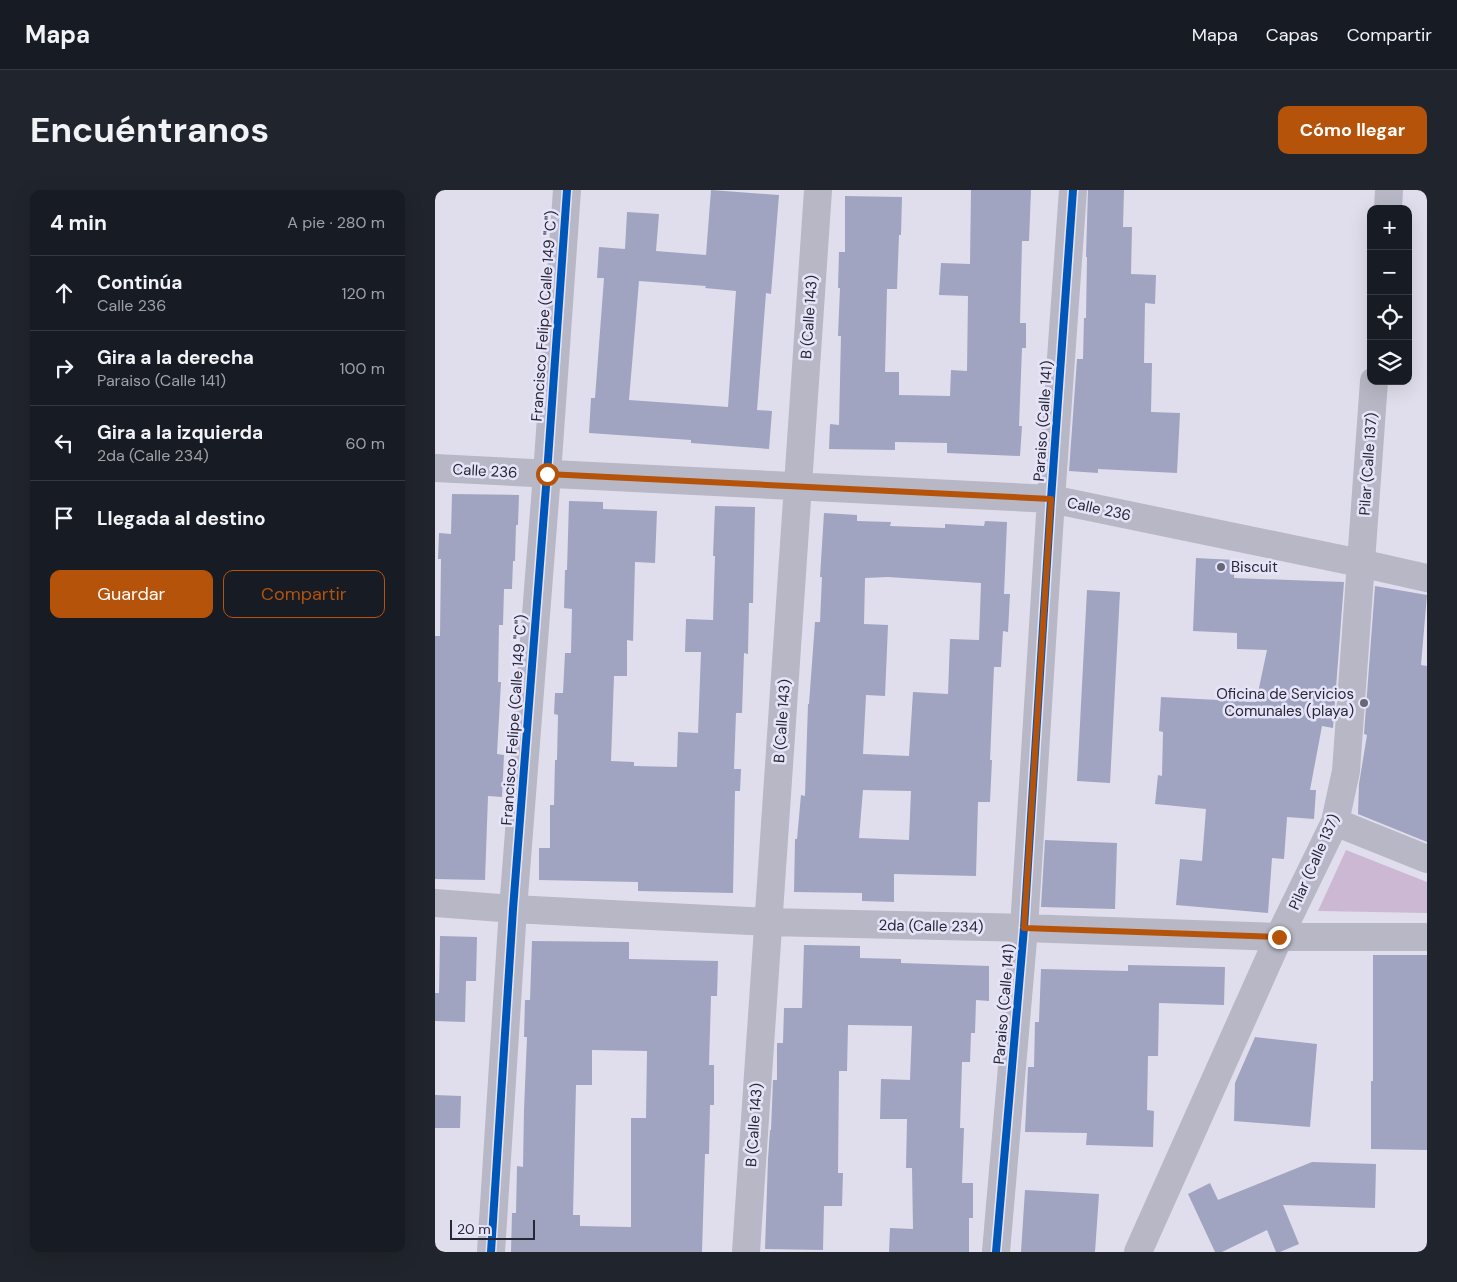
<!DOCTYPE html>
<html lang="es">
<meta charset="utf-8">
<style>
:root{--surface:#171b24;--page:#20242c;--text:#f1f3f6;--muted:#9ea1a6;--line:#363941;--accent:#b45309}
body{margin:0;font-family:"DM Sans",sans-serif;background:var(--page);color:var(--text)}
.controls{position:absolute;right:15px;top:15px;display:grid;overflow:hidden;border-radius:10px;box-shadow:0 5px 20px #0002}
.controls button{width:45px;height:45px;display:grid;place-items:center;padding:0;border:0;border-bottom:1px solid var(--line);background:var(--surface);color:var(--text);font:25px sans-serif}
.scale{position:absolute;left:15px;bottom:12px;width:85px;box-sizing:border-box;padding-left:5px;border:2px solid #262835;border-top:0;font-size:14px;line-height:18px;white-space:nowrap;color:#262835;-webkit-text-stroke:4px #e7e4fa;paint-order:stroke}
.stop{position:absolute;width:15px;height:15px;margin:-11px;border:4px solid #b45309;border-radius:50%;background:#fff}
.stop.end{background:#b45309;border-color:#fff;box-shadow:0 1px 5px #0008}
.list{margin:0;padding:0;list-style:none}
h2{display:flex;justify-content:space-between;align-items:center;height:65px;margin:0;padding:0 20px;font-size:21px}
h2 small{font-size:16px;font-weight:400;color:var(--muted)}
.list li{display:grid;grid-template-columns:32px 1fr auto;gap:15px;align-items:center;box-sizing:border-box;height:75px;padding:0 20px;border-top:1px solid var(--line)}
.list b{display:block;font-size:19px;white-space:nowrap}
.list p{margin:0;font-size:16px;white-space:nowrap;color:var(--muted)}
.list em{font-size:16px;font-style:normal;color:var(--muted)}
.actions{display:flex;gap:10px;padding:15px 20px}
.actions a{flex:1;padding:11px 0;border:1px solid var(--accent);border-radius:10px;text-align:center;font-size:18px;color:var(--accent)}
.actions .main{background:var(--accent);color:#fff}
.icon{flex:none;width:28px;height:28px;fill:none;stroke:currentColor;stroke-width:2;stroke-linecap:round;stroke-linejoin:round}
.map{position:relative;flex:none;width:992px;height:1062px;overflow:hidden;border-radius:10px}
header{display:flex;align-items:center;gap:30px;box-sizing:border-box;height:70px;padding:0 25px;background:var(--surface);border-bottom:1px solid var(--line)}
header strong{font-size:24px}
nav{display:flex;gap:28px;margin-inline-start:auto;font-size:18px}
.intro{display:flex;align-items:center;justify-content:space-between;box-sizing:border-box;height:120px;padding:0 30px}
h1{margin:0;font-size:35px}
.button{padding:12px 22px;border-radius:10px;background:var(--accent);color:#fff;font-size:18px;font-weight:700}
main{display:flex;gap:30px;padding:0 30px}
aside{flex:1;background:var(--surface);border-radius:10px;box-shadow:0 5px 20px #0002}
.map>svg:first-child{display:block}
.green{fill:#cdb8d4}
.building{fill:#a0a4c1;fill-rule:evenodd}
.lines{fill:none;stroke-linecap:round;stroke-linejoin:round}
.minor{stroke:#b8b7c5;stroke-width:28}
.cycleway-casing{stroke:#e7e4fa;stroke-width:11}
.cycleway{stroke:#0057b8;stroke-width:8}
.route{stroke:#b45309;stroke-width:6}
.poi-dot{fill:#676875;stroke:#e7e4fa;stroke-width:2}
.labels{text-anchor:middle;stroke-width:5;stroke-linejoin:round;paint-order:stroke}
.street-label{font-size:15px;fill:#262835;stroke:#e7e4fa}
.poi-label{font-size:15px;fill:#262835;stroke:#e7e4fa;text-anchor:start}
</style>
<header>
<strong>Mapa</strong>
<nav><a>Mapa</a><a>Capas</a><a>Compartir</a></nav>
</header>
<div class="intro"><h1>Encuéntranos</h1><a class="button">Cómo llegar</a></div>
<main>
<aside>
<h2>4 min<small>A pie · 280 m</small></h2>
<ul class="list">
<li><svg class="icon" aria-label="ahead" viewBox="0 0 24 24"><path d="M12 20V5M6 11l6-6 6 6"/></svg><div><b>Continúa</b><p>Calle 236</p></div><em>120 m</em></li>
<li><svg class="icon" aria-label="right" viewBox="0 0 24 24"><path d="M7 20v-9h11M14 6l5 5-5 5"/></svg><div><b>Gira a la derecha</b><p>Paraiso (Calle 141)</p></div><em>100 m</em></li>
<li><svg class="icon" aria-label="left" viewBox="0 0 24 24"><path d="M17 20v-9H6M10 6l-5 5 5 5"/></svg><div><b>Gira a la izquierda</b><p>2da (Calle 234)</p></div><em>60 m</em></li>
<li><svg class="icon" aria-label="arrive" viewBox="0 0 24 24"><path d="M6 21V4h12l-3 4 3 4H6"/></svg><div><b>Llegada al destino</b></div></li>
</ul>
<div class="actions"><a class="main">Guardar</a><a>Compartir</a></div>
</aside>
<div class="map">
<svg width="992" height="1062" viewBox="0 0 992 1062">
<rect width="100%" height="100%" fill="#e0deec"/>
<path class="green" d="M 911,660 L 992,692 L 992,723 L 883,721 Z"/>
<path class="building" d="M 276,0 L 344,5 L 336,104 L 331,103 L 322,220 L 337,221 L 334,259 L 256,253 L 256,250 L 154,243 L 156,208 L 160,208 L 169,88 L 162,88 L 164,57 L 190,59 L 192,22 L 224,24 L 221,61 L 271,65 ZM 204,91 L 271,96 L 270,98 L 301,101 L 293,217 L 194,210 Z
M 536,0 L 596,0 L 594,51 L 587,51 L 585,133 L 591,133 L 591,158 L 587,158 L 584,236 L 587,236 L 585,266 L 512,263 L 512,253 L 460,252 L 460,260 L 394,259 L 395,234 L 404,235 L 406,146 L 403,146 L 405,98 L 403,98 L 404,62 L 410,62 L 410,6 L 467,7 L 466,45 L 464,45 L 462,99 L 452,99 L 450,182 L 464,182 L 464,205 L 515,206 L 516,180 L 532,181 L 533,106 L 504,105 L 506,73 L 535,74 Z
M 653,0 L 689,0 L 688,37 L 697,37 L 696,84 L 721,85 L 720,114 L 710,113 L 709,173 L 717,173 L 716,222 L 745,223 L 742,283 L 663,279 L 663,283 L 634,281 L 642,169 L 648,169 L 649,128 L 651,128 L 652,67 L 651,67 Z
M 17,304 L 84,305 L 83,335 L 81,335 L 80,371 L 78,371 L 77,399 L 69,399 L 68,435 L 64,435 L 63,492 L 66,492 L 62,564 L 69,565 L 67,607 L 53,606 L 50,690 L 0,689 L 0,446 L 5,446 L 6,369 L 3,369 L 4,343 L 16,344 Z
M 134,311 L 168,312 L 168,319 L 222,321 L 220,373 L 200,372 L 198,451 L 192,450 L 192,486 L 179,486 L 176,571 L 199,572 L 199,576 L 242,577 L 243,542 L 263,543 L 266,462 L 250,462 L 251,429 L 278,430 L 280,366 L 278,366 L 280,316 L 320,317 L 318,413 L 314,413 L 313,464 L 309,463 L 307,523 L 301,523 L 299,579 L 306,579 L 305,601 L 300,601 L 298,703 L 203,701 L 203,692 L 104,690 L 104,658 L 115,658 L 115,615 L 119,615 L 120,570 L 122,570 L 123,525 L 119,524 L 120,503 L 128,503 L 130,463 L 136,463 L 137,419 L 129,418 L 130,380 L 132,380 Z
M 389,323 L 422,325 L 422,331 L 456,332 L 455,336 L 510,338 L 510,334 L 549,336 L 550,331 L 572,332 L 569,404 L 575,404 L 573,442 L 568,441 L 566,477 L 559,477 L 555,570 L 557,570 L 555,612 L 543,612 L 541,686 L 459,684 L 459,712 L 427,711 L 427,703 L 359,702 L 360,649 L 362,649 L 366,605 L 370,606 L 373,514 L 374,514 L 380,432 L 385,432 L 387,387 L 385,387 ZM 453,387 L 546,393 L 544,450 L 515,449 L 513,504 L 478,502 L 474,566 L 428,564 L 431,505 L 450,506 L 453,435 L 429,434 L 430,388 ZM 428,600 L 476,601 L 474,650 L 424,648 Z
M 761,368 L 800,370 L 799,388 L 909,392 L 898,538 L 887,536 L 875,600 L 881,600 L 879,629 L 852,627 L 849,669 L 837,668 L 833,723 L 741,715 L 745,669 L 767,671 L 771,619 L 720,614 L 723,585 L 727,586 L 728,542 L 724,541 L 726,507 L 821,512 L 832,460 L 802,459 L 802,443 L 758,441 Z
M 940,396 L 992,405 L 986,475 L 992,476 L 992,652 L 923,624 L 924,594 L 932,545 L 929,544 Z
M 652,400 L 685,402 L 675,593 L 642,591 Z
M 610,650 L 682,653 L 680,719 L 606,717 Z
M 5,746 L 42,747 L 41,791 L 31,791 L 30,832 L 0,831 L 0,803 L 4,803 Z
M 97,751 L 194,752 L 194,769 L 283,771 L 282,806 L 276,806 L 274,875 L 279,875 L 279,915 L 275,915 L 274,964 L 270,964 L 267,1062 L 76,1062 L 77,1023 L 81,1023 L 82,976 L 88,977 L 89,920 L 92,847 L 89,847 L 90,810 L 95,810 ZM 157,860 L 212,861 L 211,928 L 196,928 L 196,1037 L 145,1036 L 145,1025 L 138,1025 L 141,895 L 157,895 Z
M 369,755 L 425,756 L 425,768 L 466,769 L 466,773 L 554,776 L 554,811 L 541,810 L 540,843 L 536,843 L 535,872 L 527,872 L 525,938 L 529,938 L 527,993 L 538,993 L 538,1028 L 534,1028 L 534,1062 L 454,1062 L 455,1038 L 478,1039 L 477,978 L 471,978 L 472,929 L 445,929 L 446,889 L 475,890 L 477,836 L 413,835 L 412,881 L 404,881 L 403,983 L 408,983 L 407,1016 L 389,1016 L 388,1060 L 330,1059 L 333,969 L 335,940 L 336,940 L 338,890 L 342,890 L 342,853 L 348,853 L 349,818 L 367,818 Z
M 938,765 L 992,765 L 992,960 L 936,959 L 936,891 L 938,891 Z
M 693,775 L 790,777 L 789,815 L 724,813 L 723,866 L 713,866 L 712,920 L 719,921 L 718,957 L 651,955 L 652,943 L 590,942 L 593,877 L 599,877 L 600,832 L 604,832 L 606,779 L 693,781 Z
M 820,847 L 882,854 L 875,937 L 799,931 L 800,893 Z
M 0,905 L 26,906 L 25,938 L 0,938 Z
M 877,972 L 941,974 L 940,1018 L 848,1015 L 864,1054 L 845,1062 L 841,1062 L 832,1040 L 787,1062 L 780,1062 L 753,1004 L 775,993 L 783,1010 Z
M 590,1000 L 664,1004 L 660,1062 L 586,1062 Z"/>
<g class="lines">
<path class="minor" d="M 953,19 L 954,0
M 0,278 L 616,309 L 925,373 L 992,388
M 900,632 L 992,669
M 0,713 L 78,719 L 333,732 L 589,738 L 844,747 L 992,747
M 56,1062 L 78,719 L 112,284 L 132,0
M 311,1062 L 383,0
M 561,1062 L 589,738 L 616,309 L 638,0
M 703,1062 L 844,747 L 900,632 L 911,581 L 939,191"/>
<g class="cycleway-casing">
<path id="cycleway" d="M 56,1062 L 78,719 L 112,284 L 132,0
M 561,1062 L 589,738 L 616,309 L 638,0"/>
</g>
<use href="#cycleway" class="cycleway"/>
</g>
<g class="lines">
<path class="route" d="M 112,284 L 616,309 L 589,738 L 844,747"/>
</g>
<g class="poi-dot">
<circle cx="786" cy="377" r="5"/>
<circle cx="929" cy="513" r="5"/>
</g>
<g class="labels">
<g class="street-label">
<text transform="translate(109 126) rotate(-86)" y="5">Francisco Felipe (Calle 149 "C")</text>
<text transform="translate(374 127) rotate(-86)" y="5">B (Calle 143)</text>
<text transform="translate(608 231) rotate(-86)" y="5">Paraiso (Calle 141)</text>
<text transform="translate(933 274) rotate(-86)" y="5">Pilar (Calle 137)</text>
<text transform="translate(50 281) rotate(3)" y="5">Calle 236</text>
<text transform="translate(664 319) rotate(12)" y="5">Calle 236</text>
<text transform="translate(79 530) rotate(-86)" y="5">Francisco Felipe (Calle 149 "C")</text>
<text transform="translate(347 531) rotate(-86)" y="5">B (Calle 143)</text>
<text transform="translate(879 672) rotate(-66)" y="5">Pilar (Calle 137)</text>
<text transform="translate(496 736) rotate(1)" y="5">2da (Calle 234)</text>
<text transform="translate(569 814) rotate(-85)" y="5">Paraiso (Calle 141)</text>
<text transform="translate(319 935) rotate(-86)" y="5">B (Calle 143)</text>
</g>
<g class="poi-label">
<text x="796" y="382">Biscuit</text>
<text x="919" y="509" text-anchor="end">Oficina de Servicios<tspan x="919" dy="17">Comunales (playa)</tspan></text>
</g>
</g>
</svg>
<div class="controls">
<button>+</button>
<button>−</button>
<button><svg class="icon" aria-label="locate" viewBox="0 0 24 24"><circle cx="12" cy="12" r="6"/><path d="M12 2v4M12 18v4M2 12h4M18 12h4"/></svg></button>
<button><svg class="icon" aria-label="layers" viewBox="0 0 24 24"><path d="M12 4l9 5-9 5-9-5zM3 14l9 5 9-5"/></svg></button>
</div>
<div class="scale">20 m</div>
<div class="stop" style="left:112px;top:284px"></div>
<div class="stop end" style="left:844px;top:747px"></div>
</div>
</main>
